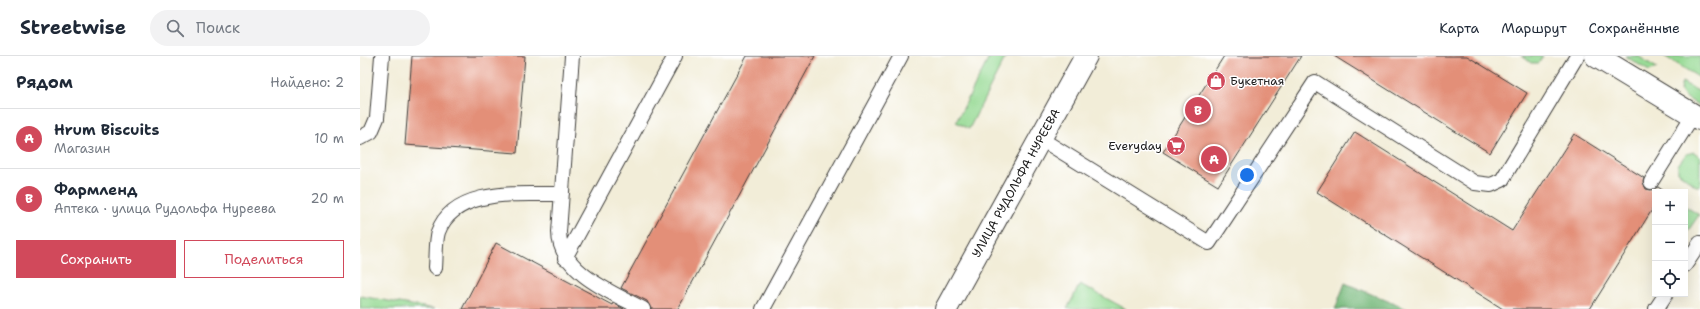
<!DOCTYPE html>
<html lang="ru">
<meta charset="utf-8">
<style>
:root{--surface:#fff;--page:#f2f2f3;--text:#1f2937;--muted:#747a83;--line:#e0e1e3;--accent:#d1495b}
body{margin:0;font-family:"Shantell Sans",sans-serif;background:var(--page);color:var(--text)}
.controls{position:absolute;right:12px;bottom:12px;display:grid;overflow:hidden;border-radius:0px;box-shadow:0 4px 16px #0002}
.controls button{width:36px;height:36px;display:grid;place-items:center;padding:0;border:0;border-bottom:1px solid var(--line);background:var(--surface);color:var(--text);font:20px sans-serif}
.you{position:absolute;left:887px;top:119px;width:14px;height:14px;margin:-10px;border:3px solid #fff;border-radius:50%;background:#1a73e8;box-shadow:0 0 0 6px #1a73e833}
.badge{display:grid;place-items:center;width:26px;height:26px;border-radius:50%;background:var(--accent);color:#fff;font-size:13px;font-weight:700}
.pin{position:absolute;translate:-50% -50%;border:2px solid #fff;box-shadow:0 1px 4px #0006}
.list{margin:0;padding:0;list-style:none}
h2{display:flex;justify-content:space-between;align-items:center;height:52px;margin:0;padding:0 16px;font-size:17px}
h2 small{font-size:13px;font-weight:400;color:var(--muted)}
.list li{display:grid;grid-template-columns:26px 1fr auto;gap:12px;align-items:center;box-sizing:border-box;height:60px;padding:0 16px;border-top:1px solid var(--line)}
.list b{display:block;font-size:15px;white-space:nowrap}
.list p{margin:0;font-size:13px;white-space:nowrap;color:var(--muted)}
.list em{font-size:13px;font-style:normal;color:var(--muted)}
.actions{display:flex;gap:8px;padding:12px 16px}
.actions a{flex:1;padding:9px 0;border:1px solid var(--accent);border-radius:0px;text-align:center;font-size:14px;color:var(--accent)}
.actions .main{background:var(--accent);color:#fff}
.icon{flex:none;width:22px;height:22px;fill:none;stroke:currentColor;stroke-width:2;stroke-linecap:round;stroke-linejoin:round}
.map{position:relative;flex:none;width:1340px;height:253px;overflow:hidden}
header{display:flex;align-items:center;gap:24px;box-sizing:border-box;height:56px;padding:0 20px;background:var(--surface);border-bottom:1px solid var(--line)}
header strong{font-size:19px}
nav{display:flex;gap:22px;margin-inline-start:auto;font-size:14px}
.search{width:280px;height:36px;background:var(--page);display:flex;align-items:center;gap:10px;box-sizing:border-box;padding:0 14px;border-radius:22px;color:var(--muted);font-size:15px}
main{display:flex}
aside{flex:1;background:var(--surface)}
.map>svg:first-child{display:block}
.green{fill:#94d992;stroke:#587a57}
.forest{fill:#77b97c;stroke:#4a6a4c}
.building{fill:#e38f78}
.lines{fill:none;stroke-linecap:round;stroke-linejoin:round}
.service-casing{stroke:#3c3b38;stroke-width:16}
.minor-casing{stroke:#3c3b38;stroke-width:24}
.service{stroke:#fff;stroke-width:14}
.minor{stroke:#fff;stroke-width:22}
.labels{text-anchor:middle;stroke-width:3;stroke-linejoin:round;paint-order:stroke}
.poi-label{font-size:12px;fill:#1c1c1c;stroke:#fff;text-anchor:start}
.street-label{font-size:12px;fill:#1c1c1c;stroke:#fff}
</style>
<header>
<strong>Streetwise</strong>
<div class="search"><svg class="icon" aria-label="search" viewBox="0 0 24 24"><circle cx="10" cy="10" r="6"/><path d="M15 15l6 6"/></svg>Поиск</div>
<nav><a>Карта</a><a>Маршрут</a><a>Сохранённые</a></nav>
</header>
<main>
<aside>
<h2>Рядом<small>Найдено: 2</small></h2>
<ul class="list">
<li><span class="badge">A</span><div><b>Hrum Biscuits</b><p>Магазин</p></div><em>10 m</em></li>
<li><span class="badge">B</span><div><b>Фармленд</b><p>Аптека · улица Рудольфа Нуреева</p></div><em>20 m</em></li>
</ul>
<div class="actions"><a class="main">Сохранить</a><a>Поделиться</a></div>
</aside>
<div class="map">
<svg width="1340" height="253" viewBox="0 0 1340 253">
<rect width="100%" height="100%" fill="#fff"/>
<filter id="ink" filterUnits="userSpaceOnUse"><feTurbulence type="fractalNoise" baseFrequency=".025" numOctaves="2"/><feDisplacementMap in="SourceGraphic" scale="8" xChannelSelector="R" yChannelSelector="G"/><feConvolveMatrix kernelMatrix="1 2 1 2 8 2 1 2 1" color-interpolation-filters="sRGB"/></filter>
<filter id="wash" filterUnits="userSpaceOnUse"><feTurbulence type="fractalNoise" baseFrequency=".012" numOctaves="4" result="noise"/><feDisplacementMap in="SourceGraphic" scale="16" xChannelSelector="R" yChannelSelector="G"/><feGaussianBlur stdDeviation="0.9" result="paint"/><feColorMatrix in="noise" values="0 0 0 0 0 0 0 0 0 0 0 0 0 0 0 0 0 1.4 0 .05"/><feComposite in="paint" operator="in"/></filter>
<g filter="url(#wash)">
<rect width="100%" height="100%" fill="#f2edd8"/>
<path class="green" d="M 630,0 L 646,0 L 609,73 L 596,66 Z
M 1162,0 L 1183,0 L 1178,7 L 1171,7 Z
M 1265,0 L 1278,0 L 1297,12 L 1289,15 Z
M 1304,0 L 1340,0 L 1340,22 Z
M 1322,26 L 1340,36 L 1340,50 L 1325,41 L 1320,34 Z
M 1334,96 L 1340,101 L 1340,130 L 1336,130 L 1318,116 L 1318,109 L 1326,98 Z
M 1325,150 L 1339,159 L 1325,179 Z
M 720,228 L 766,253 L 707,253 Z
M 0,240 L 74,253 L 0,253 Z"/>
<path class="forest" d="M 985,227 L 1047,253 L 975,253 Z"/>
<g id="blocks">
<path class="building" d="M 52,0 L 165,0 L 157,97 L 45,89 Z
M 387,0 L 455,0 L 318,253 L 291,253 L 287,245 L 261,232 Z
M 864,0 L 941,0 L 858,130 L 803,96 Z
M 974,0 L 1107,0 L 1167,37 L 1130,97 Z
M 995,76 L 1152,175 L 1214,78 L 1284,122 L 1283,126 L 1286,133 L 1291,134 L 1298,131 L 1304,135 L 1295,136 L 1295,149 L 1230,253 L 1143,253 L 957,136 Z
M 136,187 L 252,249 L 253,247 L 264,253 L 102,253 Z"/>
</g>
</g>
<g filter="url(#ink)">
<use href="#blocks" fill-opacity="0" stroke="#3c3b38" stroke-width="1"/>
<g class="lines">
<g class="service-casing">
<path id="service" d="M 212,0 L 199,176 C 199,216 253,237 283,253
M 0,82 L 11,76 L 17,62 L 22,0
M 681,83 L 849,187 L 955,26 L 1115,127 L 1131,129 L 1142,124 L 1217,0
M 1291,126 L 1333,59
M 205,202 L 315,0
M 1325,209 L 1340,187
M 75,212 C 76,201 75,186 78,176 C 95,130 163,139 202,138
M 403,253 L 541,0
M 1296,253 L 1306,238"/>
</g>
<g class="minor-casing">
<path id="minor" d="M 1236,0 L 1340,63
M 586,253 L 726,0"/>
</g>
<use href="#service" class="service"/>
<use href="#minor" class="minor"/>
</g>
</g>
<defs>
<g id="shop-disc" transform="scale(1)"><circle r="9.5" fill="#d1495b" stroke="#fff"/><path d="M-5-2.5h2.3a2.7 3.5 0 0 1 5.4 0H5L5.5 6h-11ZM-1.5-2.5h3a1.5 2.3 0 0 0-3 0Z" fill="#fff"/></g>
<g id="supermarket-disc" transform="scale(1)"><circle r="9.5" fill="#d1495b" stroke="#fff"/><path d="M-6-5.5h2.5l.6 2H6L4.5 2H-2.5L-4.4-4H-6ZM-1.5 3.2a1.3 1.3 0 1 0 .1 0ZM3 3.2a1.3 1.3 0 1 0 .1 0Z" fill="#fff"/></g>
</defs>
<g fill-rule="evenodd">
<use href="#shop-disc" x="856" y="25"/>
<use href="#supermarket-disc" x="816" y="90"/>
</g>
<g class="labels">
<g class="poi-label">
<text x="870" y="29">Букетная</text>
<text x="802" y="94" text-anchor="end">Everyday</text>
</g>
<g class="street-label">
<text transform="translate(656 127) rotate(-61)" y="4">УЛИЦА РУДОЛЬФА НУРЕЕВА</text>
</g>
</g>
</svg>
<div class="controls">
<button>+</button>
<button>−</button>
<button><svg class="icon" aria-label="locate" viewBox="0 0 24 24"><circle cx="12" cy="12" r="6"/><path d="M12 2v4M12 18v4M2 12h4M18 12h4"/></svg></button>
</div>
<div class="you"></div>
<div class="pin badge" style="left:854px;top:103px">A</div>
<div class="pin badge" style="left:838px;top:54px">B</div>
</div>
</main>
